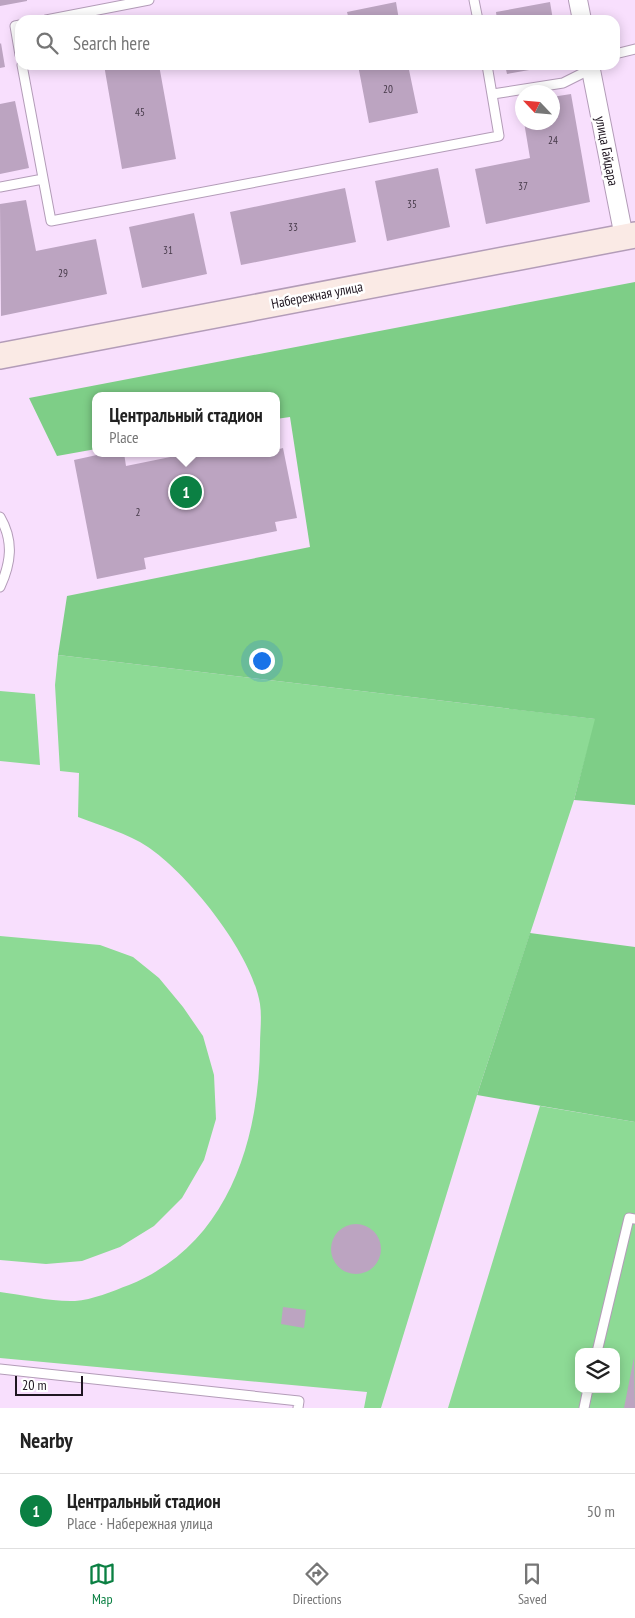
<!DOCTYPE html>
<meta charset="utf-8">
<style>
:root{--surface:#fff;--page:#f6f6f6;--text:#222;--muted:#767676;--line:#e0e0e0;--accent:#0b8043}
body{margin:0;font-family:"PT Sans Narrow",sans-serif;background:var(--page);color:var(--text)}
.controls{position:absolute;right:15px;bottom:15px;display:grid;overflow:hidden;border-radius:10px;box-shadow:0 2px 12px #0003}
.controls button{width:45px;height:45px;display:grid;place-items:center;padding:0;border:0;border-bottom:1px solid var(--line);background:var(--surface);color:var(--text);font:25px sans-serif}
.compass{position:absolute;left:515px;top:85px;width:45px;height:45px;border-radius:50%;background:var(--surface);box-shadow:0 2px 12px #0003;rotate:296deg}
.scale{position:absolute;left:15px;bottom:12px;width:68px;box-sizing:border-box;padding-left:5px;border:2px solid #1f1621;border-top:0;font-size:14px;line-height:18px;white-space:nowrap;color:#1f1621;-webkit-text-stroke:4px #fff;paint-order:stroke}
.you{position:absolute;left:261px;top:660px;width:18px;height:18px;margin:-12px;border:4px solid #fff;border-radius:50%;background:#1a73e8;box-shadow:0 0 0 8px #1a73e833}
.badge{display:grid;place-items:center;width:32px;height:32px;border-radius:50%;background:var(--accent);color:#fff;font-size:16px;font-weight:700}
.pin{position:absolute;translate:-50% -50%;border:2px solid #fff;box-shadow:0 1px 5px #0006}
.popup{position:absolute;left:92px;top:392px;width:188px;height:65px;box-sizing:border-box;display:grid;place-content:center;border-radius:10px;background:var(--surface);filter:drop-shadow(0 1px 4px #0005);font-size:16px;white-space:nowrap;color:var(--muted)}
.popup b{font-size:19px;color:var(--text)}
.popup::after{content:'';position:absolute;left:50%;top:100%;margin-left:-10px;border:10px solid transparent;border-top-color:var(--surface)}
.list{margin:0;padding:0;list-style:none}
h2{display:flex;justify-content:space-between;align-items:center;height:65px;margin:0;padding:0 20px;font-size:21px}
h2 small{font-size:16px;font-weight:400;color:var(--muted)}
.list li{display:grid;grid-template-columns:32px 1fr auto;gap:15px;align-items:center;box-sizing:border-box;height:75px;padding:0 20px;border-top:1px solid var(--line)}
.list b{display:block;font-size:19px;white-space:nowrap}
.list p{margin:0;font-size:16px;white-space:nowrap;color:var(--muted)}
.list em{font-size:16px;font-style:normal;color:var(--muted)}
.icon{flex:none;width:28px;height:28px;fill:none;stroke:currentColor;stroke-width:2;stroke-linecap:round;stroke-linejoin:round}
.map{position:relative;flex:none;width:635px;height:1408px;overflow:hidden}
.search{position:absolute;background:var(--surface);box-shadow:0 2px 12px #0003;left:15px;right:15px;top:15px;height:55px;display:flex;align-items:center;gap:12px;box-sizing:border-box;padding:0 18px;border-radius:15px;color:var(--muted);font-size:19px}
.sheet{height:140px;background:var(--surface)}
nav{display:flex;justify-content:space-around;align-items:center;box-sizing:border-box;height:70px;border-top:1px solid var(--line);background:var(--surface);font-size:14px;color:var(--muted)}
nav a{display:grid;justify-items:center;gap:2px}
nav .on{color:var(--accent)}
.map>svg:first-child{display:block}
.green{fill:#8dda95;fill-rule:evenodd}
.forest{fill:#7ece87}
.building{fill:#bca4c1}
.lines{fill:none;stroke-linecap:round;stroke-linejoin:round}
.lane-casing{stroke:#b39cb8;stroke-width:11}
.street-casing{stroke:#b39cb8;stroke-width:20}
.secondary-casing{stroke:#b39cb8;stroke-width:28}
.lane{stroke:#fff;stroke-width:9}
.street{stroke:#fff;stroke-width:18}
.secondary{stroke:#faeae5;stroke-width:25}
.labels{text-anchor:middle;stroke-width:5;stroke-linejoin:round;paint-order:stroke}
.number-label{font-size:11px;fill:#463a49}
.street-label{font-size:14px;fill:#1f1621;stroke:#fff}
</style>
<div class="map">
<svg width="635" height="1408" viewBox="0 0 635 1408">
<rect width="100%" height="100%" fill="#f8dffd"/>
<path class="green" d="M 58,655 L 596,719 L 574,800 L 477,1095 L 381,1408 L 364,1408 L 367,1392 L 0,1358 L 0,1292 C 23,1295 52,1302 75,1301 C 92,1300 113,1291 129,1285 C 227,1245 259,1143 260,1045 C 260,1032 262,1017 260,1004 C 252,953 189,875 148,847 C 127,833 101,826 78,817 L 79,773 L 60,771 L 55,685 Z
M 0,691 L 35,694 L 40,765 L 0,761 Z
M 0,936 L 100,945 L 133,957 L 159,978 L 183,1007 L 203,1036 L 214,1075 L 216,1119 L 204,1160 L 182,1198 L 154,1226 L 120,1247 L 82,1261 L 46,1264 L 0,1260 Z
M 540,1106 L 635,1122 L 635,1408 L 448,1408 ZM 579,1352 L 616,1352 L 616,1389 L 579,1389 Z"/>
<path class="forest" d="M 635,282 L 635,805 L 574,800 L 595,719 L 58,655 L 67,596 L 310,547 L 290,417 L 276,419 L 276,396 L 96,396 L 96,449 L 57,456 L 29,398 Z
M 530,933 L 635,947 L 635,1122 L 477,1095 Z"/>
<path class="building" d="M 0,0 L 27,0 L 27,1 L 0,6 Z
M 396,2 L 399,20 L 349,20 L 347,12 Z
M 550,2 L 553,20 L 497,20 L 496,12 Z
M 1,43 L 5,67 L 0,68 L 0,44 Z
M 104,65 L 159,65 L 176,159 L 122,169 Z
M 358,65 L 408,65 L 418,113 L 369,123 Z
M 505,65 L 551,65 L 552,66 L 507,74 Z
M 571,94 L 590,202 L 486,224 L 475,169 L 530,158 L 524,122 L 552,122 L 552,97 Z
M 15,101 L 29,168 L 0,174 L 0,104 Z
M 438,168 L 450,227 L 387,241 L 375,181 Z
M 345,188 L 356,242 L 241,265 L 230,212 Z
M 26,200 L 36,251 L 96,239 L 107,294 L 1,316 L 0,204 Z
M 194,213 L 207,274 L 142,288 L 129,227 Z
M 283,448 L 297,518 L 275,522 L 277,531 L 144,558 L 146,569 L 97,579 L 74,460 L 106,453 L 124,453 L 126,466 L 190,453 L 276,453 L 276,450 Z
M331 1249a25 25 0 1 1 50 0a25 25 0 1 1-50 0Z
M 283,1307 L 306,1310 L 304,1328 L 281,1324 Z
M 634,1357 L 635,1408 L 624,1408 Z"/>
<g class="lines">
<g class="lane-casing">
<path id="lane" d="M 474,0 L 478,20
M 46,20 L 149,0
M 20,25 L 15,26 L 20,55
M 615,54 L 635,49
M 22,65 L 51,221 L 499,136 L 487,65
M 493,94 L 563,83 L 593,68
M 0,187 L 43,179
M 0,517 C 14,541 11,563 0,587
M 597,1352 L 629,1218 L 635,1219
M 0,1369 L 299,1401 L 298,1408
M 584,1408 L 588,1389"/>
</g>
<g class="street-casing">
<path id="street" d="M 578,0 L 582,20
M 590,65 L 624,237"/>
</g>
<g class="secondary-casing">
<path id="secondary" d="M 0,356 L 635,235"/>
</g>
<use href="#lane" class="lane"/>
<use href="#street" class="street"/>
<use href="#secondary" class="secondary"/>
</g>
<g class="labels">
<g class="number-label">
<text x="388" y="93">20</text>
<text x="140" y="116">45</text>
<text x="553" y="144">24</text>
<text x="523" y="190">37</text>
<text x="412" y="208">35</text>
<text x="293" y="231">33</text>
<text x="168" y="254">31</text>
<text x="63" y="277">29</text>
<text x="138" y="516">2</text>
</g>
<g class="street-label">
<text transform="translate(607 151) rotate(79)" y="5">улица Гайдара</text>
<text transform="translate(317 295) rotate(-11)" y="5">Набережная улица</text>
</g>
</g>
</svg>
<div class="controls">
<button><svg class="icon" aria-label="layers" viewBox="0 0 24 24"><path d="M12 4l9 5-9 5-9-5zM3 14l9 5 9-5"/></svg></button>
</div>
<svg class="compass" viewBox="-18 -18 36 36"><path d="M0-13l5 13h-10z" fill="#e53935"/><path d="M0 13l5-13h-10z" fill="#767676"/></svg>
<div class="scale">20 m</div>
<div class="you"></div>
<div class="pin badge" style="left:186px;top:492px">1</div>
<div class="popup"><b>Центральный стадион</b>Place</div>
<div class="search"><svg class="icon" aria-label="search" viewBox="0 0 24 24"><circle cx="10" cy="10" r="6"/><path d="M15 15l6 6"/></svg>Search here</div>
</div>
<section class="sheet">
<h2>Nearby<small></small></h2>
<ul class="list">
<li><span class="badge">1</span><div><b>Центральный стадион</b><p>Place · Набережная улица</p></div><em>50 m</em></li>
</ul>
</section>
<nav>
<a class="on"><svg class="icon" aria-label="map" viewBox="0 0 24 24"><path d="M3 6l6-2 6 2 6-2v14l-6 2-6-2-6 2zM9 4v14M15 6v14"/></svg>Map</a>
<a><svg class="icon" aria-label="directions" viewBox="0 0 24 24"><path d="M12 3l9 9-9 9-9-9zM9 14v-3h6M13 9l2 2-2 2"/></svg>Directions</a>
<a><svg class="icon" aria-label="saved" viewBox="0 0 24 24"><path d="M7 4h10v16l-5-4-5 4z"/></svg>Saved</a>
</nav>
